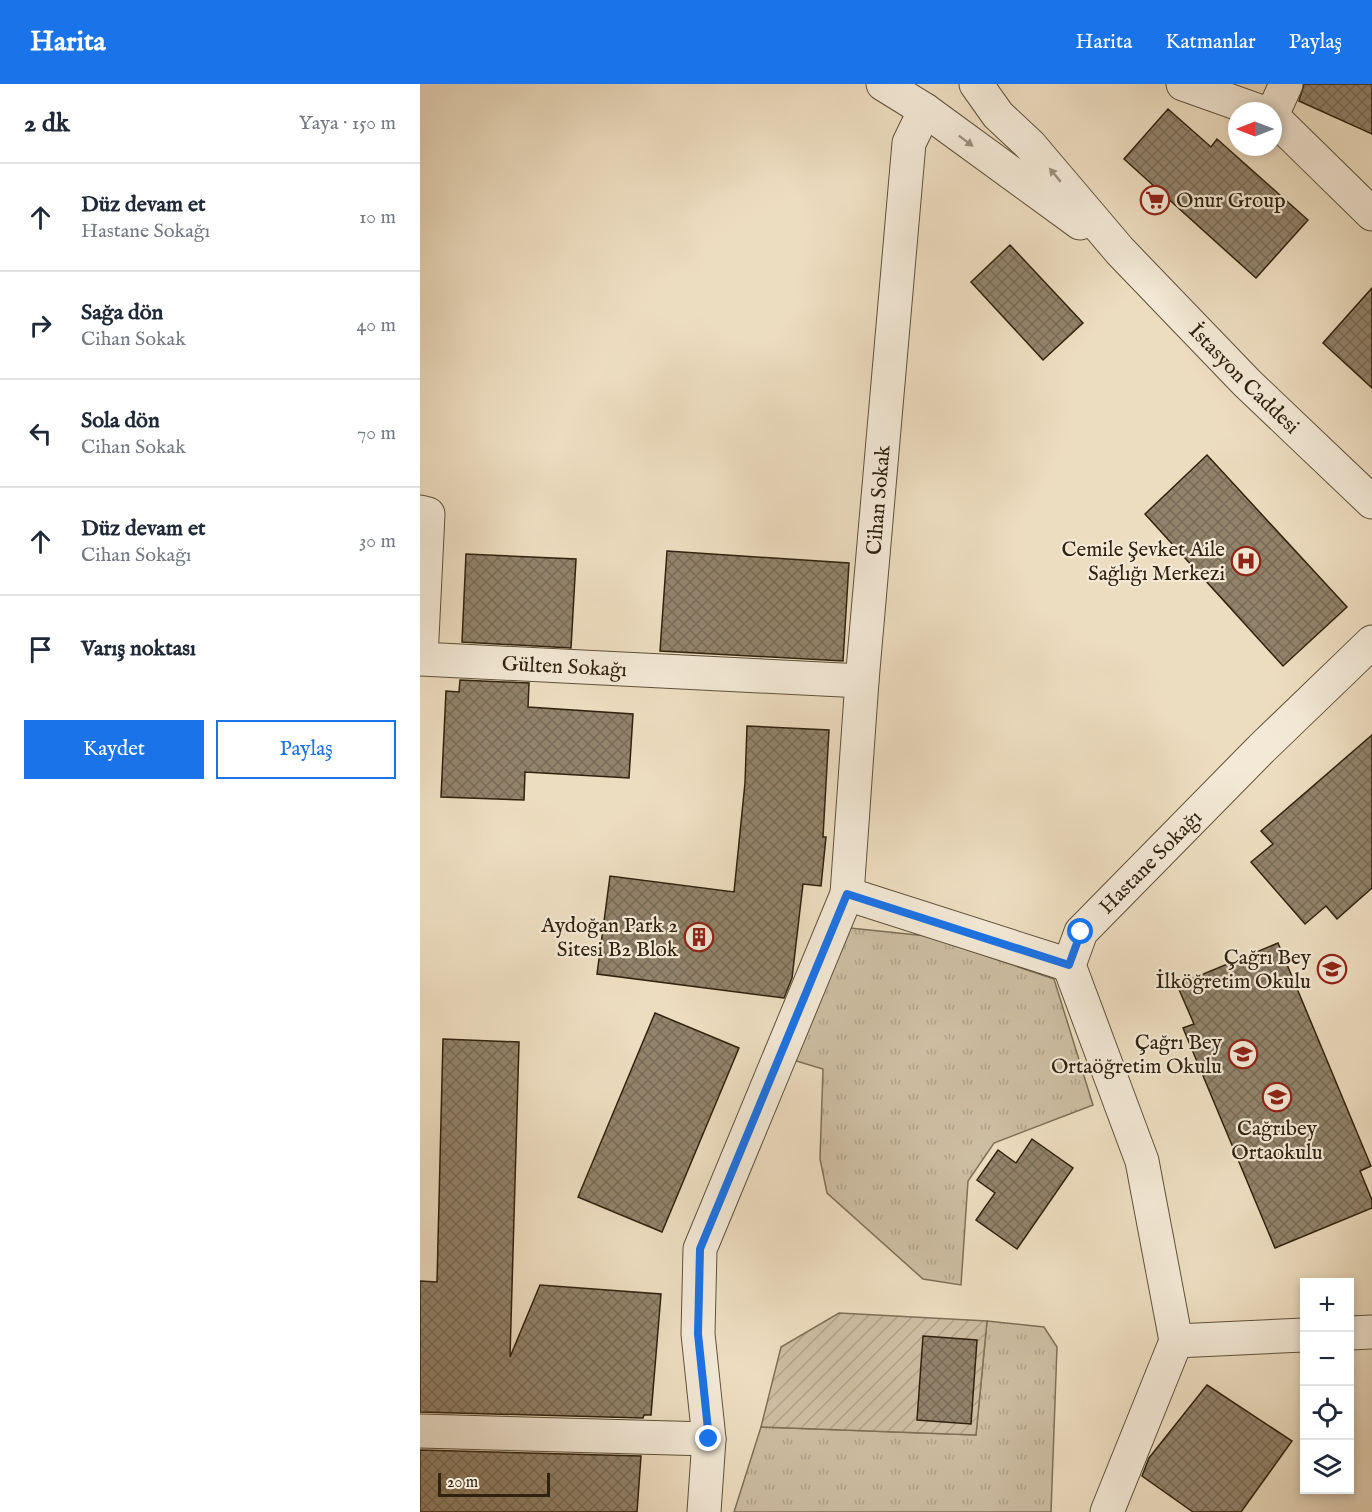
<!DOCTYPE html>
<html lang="tr">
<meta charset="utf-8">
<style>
:root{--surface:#fff;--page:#f6f6f7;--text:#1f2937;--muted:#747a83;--line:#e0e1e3;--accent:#1a73e8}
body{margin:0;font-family:"IM FELL English",serif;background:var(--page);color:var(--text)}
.controls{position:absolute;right:18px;bottom:18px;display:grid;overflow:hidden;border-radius:0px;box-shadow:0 3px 9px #0003}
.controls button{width:54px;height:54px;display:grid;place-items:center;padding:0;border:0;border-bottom:2px solid var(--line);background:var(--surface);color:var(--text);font:30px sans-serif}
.compass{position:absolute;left:808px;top:18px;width:54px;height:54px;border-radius:50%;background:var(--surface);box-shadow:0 3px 9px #0003;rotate:270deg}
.scale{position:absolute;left:18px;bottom:15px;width:112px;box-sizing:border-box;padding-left:6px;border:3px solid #30220e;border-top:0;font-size:16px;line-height:21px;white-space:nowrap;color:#30220e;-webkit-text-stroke:4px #f3e9d6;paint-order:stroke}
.stop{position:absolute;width:18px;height:18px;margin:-14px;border:4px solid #1a73e8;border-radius:50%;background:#fff}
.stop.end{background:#1a73e8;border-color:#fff;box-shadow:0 2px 6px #0008}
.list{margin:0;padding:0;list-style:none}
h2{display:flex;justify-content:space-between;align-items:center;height:78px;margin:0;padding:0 24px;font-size:26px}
h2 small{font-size:20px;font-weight:400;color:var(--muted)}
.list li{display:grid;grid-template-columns:39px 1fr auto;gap:18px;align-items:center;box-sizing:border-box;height:108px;padding:0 24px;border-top:2px solid var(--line)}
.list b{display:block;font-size:22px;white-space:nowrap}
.list p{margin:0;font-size:20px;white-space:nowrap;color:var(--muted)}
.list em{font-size:20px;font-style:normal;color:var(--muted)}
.actions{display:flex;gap:12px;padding:18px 24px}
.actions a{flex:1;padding:14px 0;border:2px solid var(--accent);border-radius:0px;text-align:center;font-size:21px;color:var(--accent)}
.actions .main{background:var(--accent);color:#fff}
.icon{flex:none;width:33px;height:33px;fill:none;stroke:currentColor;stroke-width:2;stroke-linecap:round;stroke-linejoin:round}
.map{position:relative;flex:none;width:952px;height:1428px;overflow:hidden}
header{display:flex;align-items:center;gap:36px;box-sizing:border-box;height:84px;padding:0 30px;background:var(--accent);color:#fff}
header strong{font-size:28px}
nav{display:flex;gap:33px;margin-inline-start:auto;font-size:21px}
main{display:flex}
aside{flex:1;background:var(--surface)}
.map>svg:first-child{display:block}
.grass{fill:url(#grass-tufts);stroke:#7e7058;stroke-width:1.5}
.garden{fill:url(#garden-furrows);stroke:#7e7058;stroke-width:1.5}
.building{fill:url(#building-cross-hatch);stroke:#30220e;stroke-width:1.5}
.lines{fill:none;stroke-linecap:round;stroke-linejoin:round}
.minor-casing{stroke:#5f513a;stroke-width:35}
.minor{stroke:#f3e9d6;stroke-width:33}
.oneway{fill:#9b8f7c}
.route{stroke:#1a73e8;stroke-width:8}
.labels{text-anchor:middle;stroke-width:4.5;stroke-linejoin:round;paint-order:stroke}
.poi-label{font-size:21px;fill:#30220e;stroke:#f3e9d6;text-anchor:end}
.street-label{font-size:21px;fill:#30220e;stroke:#f3e9d6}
</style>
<header>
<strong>Harita</strong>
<nav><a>Harita</a><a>Katmanlar</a><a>Paylaş</a></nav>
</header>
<main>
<aside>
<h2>2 dk<small>Yaya · 150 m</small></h2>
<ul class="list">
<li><svg class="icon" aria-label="ahead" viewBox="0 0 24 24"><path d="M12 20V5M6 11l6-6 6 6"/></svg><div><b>Düz devam et</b><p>Hastane Sokağı</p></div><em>10 m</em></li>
<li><svg class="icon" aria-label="right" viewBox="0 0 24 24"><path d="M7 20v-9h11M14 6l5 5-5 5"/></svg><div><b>Sağa dön</b><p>Cihan Sokak</p></div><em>40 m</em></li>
<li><svg class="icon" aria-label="left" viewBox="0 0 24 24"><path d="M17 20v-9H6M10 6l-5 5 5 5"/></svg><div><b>Sola dön</b><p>Cihan Sokak</p></div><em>70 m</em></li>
<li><svg class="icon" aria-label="ahead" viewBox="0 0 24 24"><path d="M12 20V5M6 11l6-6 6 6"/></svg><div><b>Düz devam et</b><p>Cihan Sokağı</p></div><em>30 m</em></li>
<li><svg class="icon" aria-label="arrive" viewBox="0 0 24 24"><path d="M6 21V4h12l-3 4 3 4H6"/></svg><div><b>Varış noktası</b></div></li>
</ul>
<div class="actions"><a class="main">Kaydet</a><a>Paylaş</a></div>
</aside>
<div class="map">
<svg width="952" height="1428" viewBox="0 0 952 1428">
<defs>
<pattern id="grass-tufts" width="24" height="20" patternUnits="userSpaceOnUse" patternTransform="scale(1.5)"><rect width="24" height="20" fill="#cdbda2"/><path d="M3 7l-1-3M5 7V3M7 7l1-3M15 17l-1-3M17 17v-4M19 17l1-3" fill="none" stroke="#b0a28a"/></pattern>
<pattern id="garden-furrows" width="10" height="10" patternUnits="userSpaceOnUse" patternTransform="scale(1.5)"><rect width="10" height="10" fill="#cdbda2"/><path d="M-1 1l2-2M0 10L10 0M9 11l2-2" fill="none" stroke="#b0a28a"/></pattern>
<pattern id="building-cross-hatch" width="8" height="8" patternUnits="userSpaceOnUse" patternTransform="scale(1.5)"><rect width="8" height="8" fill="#92836b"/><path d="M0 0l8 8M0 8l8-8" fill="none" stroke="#786b56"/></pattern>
</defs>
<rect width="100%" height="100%" fill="#edddc0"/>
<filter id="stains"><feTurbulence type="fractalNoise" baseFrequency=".00333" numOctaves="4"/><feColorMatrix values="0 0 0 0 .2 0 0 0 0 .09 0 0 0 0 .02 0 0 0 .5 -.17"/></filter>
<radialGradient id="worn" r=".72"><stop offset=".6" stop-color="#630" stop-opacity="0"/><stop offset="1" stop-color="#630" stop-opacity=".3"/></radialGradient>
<path class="grass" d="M 430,844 L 507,852 L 634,895 L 673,1021 L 574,1059 L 548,1097 L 541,1201 L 503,1195 L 407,1109 L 400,1075 L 403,985 L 373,976 Z
M 567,1237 L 624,1243 L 637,1263 L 631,1428 L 314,1428 L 341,1343 L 556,1351 Z"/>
<path class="garden" d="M 419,1229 L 567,1237 L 556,1351 L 341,1343 L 361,1263 Z"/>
<path class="building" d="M 884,0 L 952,0 L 952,50 L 879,17 Z
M 748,25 L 791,63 L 797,55 L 888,136 L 836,194 L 704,75 Z
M 590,161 L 663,239 L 623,276 L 551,198 Z
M 952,204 L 952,304 L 903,259 Z
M 787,371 L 927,523 L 863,582 L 725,430 Z
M 247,467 L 429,479 L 423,577 L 240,567 Z
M 46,470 L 156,475 L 151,564 L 42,558 Z
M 40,596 L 109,599 L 108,623 L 213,630 L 209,694 L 105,688 L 104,716 L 21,713 L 26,607 L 39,608 Z
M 327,642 L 409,646 L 403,753 L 406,753 L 401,802 L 383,800 L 372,894 L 364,914 L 177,890 L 190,792 L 314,808 L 325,699 Z
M 952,651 L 952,804 L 917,835 L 906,822 L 885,840 L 831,778 L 853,760 L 841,747 Z
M 858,859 L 951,1082 L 940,1087 L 952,1116 L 952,1124 L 855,1164 L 763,944 L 774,940 L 757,901 Z
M 235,929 L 319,964 L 242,1148 L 158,1113 Z
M 23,955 L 99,958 L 90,1273 L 120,1201 L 241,1210 L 231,1331 L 224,1331 L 223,1334 L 0,1328 L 0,1197 L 17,1198 Z
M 612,1055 L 653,1084 L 597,1165 L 556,1136 L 575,1109 L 557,1096 L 578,1066 L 596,1079 Z
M 503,1252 L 557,1256 L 551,1340 L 497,1336 Z
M 787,1301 L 872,1357 L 821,1428 L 773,1428 L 722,1392 L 729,1374 Z
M 0,1366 L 221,1372 L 217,1428 L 0,1428 Z"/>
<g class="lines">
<g class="minor-casing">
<g id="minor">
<path d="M 463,0 L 505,26 L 660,139"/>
<path id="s1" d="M 556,0 L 578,31 L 610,61 L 700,167 L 827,299 L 952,418"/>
<path d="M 763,0 L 839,27"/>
<path d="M 505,26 L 489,59 L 442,597 L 427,810 L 649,881"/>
<path d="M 853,29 L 866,0"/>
<path d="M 853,33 L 952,130"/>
<path id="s2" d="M 0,428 L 8,430 L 1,575 L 442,597"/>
<path d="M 930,1249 L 952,1248"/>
<path id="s3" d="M 756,1257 L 722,1077 L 649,881 L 661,848 L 841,665 L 952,558"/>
<path d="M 756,1257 L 884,1251"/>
<path d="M 0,1347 L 289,1355"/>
<path d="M 284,1428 L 289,1355 L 278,1250 L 280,1165 L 427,810"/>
<path d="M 687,1428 L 756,1257"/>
</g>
</g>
<use href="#minor" class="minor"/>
</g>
<defs><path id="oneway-solid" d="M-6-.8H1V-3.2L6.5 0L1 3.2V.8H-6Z" transform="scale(1.5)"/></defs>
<g class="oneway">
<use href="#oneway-solid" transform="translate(546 57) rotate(37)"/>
<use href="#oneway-solid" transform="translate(635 91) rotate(-130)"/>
</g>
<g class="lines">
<path class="route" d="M 289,1355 L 278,1250 L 280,1165 L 427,810 L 649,881 L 661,848"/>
</g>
<defs>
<g id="supermarket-ring" transform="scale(1.5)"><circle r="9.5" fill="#f3e9d6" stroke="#8f2418" stroke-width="1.5"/><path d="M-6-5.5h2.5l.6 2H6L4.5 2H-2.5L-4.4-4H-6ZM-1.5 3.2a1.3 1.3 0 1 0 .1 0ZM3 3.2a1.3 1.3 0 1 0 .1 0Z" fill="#8f2418"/></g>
<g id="hospital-ring" transform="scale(1.5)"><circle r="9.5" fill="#f3e9d6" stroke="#8f2418" stroke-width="1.5"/><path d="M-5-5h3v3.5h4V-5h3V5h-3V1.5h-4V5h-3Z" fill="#8f2418"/></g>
<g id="building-ring" transform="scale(1.5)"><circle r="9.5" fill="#f3e9d6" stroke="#8f2418" stroke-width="1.5"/><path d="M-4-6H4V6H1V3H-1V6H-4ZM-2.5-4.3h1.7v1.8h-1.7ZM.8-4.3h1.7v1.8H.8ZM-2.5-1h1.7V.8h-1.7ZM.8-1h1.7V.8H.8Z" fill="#8f2418"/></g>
<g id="school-ring" transform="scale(1.5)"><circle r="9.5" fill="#f3e9d6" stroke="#8f2418" stroke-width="1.5"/><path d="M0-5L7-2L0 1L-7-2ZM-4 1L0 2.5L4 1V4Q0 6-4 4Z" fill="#8f2418"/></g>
</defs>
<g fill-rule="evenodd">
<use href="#supermarket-ring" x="735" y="116"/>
<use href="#hospital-ring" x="826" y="477"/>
<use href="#building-ring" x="279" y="853"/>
<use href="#school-ring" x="912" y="885"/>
<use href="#school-ring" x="823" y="970"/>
<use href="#school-ring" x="857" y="1013"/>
</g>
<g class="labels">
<g class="poi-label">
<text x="756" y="123" text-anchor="start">Onur Group</text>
<text x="805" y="472">Cemile Şevket Aile<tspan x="805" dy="24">Sağlığı Merkezi</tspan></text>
<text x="258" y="848">Aydoğan Park 2<tspan x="258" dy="24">Sitesi B2 Blok</tspan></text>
<text x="891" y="880">Çağrı Bey<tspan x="891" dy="24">İlköğretim Okulu</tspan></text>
<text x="802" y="965">Çağrı Bey<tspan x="802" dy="24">Ortaöğretim Okulu</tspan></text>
<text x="857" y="1051" text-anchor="middle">Cağrıbey<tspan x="857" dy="24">Ortaokulu</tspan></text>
</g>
<g class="street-label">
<text dy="7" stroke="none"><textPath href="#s1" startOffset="399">İstasyon Caddesi</textPath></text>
<text transform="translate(458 416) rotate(-85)" y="7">Cihan Sokak</text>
<text dy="7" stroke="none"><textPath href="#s2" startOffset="297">Gülten Sokağı</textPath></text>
<text dy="7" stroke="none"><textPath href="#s3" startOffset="526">Hastane Sokağı</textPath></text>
</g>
</g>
<rect width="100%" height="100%" filter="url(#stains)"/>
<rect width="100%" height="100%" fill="url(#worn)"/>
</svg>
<div class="controls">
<button>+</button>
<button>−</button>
<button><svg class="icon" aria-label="locate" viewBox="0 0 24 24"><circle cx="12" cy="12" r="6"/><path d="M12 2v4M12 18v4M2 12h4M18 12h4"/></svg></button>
<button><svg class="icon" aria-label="layers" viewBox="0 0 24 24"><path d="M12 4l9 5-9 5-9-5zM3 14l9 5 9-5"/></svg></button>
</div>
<svg class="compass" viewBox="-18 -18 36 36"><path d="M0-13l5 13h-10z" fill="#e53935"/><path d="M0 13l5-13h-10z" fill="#747a83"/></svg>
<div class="scale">20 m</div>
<div class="stop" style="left:661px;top:848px"></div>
<div class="stop end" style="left:289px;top:1355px"></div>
</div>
</main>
